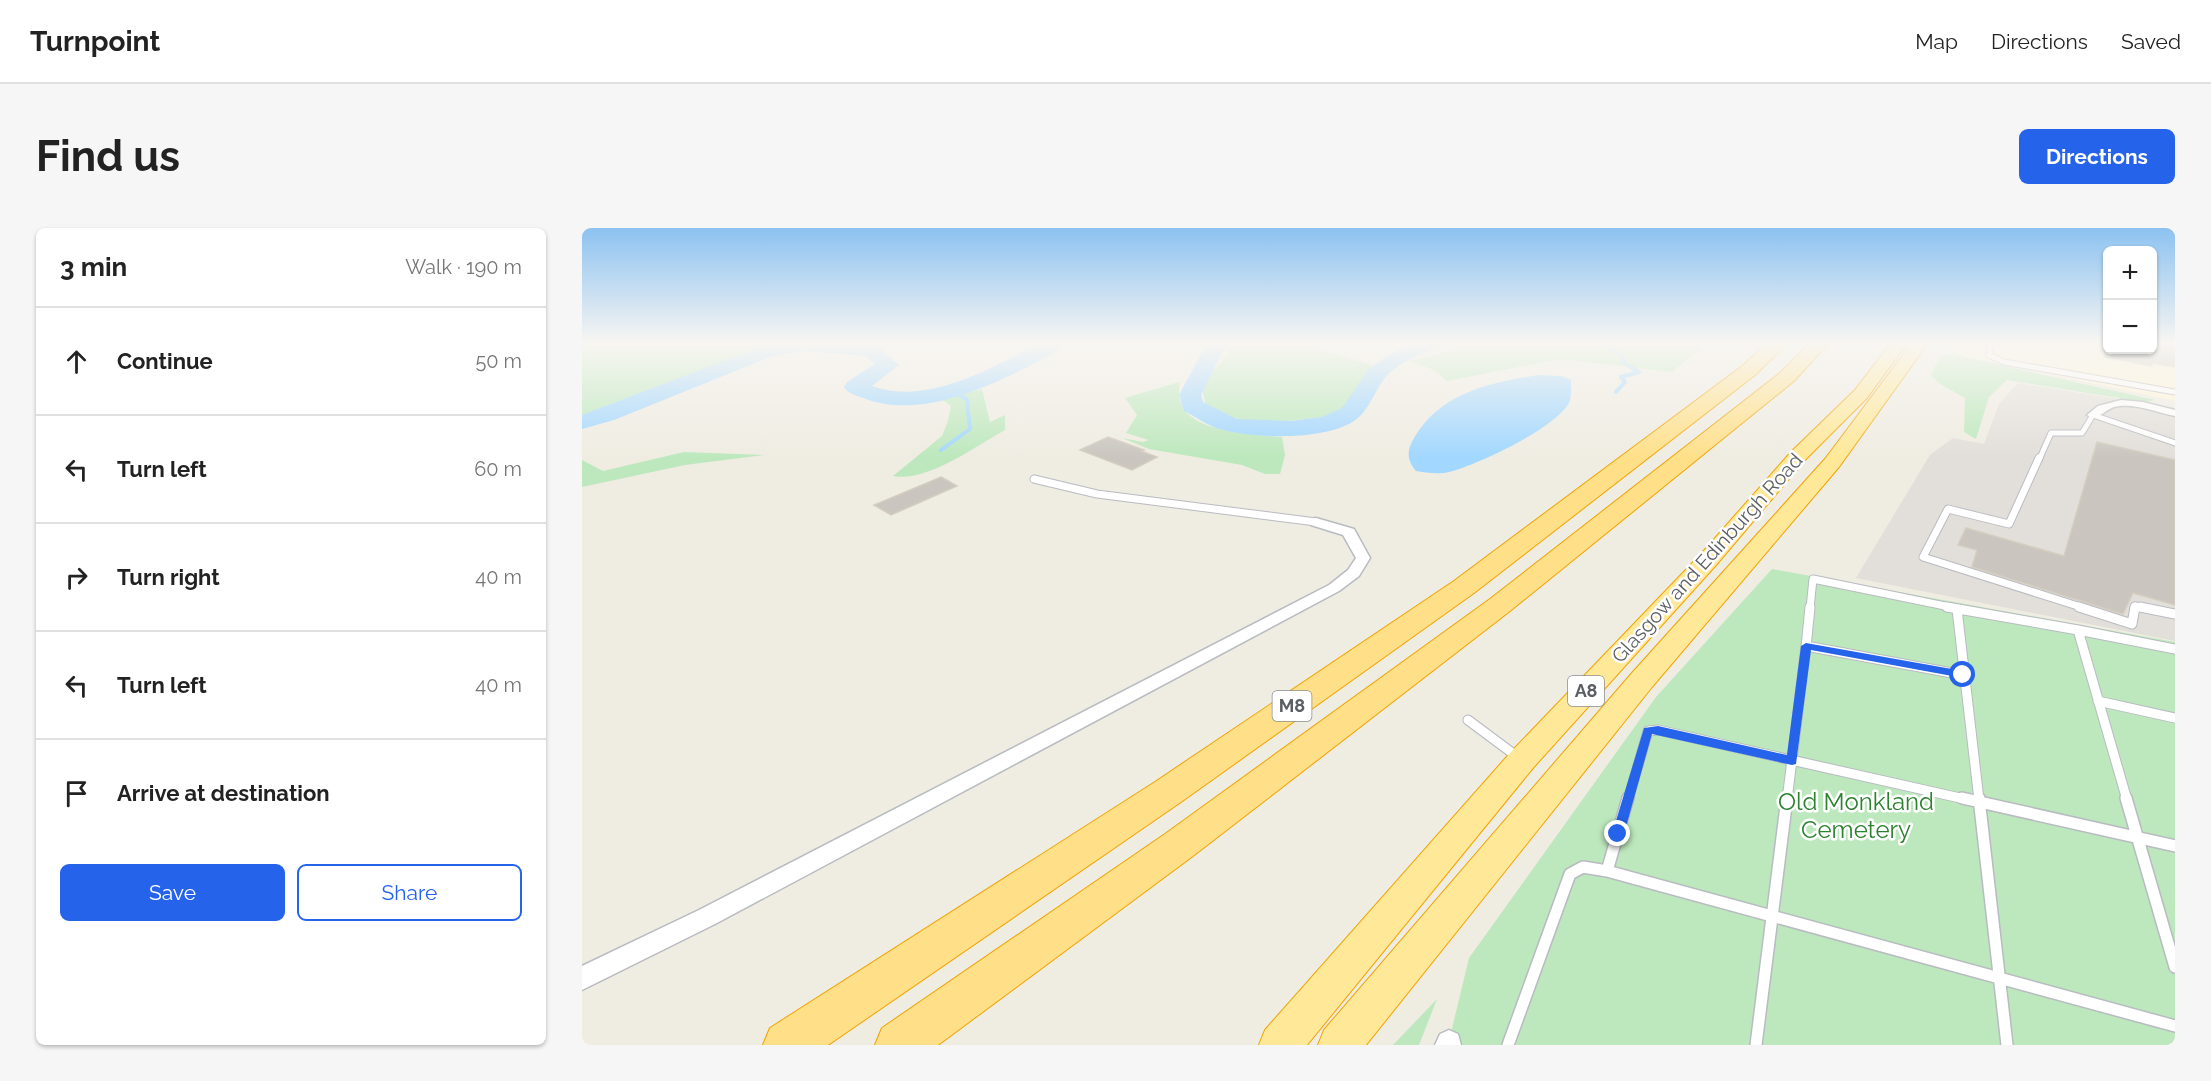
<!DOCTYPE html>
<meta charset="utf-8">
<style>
:root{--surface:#fff;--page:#f6f6f6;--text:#222;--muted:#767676;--line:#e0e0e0;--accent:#2563eb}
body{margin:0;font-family:Raleway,sans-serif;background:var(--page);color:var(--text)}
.controls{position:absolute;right:18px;top:18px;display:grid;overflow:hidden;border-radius:9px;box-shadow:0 2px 4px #0004}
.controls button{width:54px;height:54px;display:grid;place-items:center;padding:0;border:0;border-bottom:2px solid var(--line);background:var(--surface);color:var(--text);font:30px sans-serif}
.stop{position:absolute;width:18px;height:18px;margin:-14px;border:4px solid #2563eb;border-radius:50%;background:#fff}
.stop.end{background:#2563eb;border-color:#fff;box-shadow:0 2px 6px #0008}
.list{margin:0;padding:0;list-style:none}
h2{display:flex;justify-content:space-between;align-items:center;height:78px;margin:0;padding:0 24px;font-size:26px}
h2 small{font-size:20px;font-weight:400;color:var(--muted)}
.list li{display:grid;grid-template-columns:39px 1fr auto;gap:18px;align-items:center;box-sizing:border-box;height:108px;padding:0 24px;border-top:2px solid var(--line)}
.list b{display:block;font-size:22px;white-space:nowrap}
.list em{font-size:20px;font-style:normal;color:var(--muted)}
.actions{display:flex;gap:12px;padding:18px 24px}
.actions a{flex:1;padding:14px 0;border:2px solid var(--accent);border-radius:9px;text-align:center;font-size:21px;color:var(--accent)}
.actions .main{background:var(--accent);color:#fff}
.icon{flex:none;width:33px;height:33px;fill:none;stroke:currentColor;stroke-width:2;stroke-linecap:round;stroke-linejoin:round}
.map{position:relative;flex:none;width:1593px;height:817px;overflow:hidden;border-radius:9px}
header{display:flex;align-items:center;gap:36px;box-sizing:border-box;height:84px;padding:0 30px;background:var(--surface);border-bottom:2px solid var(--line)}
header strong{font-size:28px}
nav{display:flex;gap:33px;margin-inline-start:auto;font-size:21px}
.intro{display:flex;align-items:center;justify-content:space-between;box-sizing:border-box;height:144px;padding:0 36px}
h1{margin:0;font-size:42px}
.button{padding:15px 27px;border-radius:9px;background:var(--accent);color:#fff;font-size:21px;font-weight:700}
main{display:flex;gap:36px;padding:0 36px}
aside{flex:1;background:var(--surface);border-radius:9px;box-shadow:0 2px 4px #0004}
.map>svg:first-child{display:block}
.commercial{fill:#fff5d7}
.industrial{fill:#e2dfda}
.green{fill:#bde8bd}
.water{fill:#a2d7ff}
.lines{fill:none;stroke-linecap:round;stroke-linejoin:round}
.stream{stroke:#a2d7ff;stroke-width:4}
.river{fill:#a2d7ff;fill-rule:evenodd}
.building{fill:#cac6bf;stroke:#d4cdc0;stroke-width:1.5}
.service-far3-casing{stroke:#b8bbc0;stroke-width:7}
.service-far2-casing{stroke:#b8bbc0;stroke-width:9}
.service-far1-casing{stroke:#b8bbc0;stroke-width:11}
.service-casing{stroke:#b8bbc0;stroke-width:14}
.minor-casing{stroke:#b8bbc0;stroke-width:3}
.trunk-casing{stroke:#f1a300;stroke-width:2}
.motorway-casing{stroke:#f1a300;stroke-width:2}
.service-far3{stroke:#fff;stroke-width:5}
.service-far2{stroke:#fff;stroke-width:7}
.service-far1{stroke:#fff;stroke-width:9}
.service{stroke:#fff;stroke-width:11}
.minor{fill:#fff;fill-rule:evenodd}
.trunk{fill:#ffe898;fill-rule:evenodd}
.motorway{fill:#ffe089;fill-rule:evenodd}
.route{fill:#2563eb}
.labels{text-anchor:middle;stroke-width:5;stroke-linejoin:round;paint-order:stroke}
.shield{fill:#fff;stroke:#8c8f92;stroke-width:1.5}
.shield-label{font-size:18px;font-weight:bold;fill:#5b5f64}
.street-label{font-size:20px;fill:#5b5f64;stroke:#fff}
.near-park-label{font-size:24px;fill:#2d8230;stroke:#fff}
</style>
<header>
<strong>Turnpoint</strong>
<nav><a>Map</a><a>Directions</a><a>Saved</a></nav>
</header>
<div class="intro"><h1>Find us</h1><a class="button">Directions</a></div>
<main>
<aside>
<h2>3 min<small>Walk · 190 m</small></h2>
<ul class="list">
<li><svg class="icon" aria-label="ahead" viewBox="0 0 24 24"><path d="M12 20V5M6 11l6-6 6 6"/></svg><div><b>Continue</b></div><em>50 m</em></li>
<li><svg class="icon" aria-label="left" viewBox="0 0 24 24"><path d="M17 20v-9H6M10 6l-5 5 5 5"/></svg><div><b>Turn left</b></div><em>60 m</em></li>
<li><svg class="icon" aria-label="right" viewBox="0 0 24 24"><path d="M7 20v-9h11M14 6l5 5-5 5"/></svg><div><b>Turn right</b></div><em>40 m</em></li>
<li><svg class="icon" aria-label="left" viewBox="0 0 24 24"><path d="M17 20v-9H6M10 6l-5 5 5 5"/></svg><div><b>Turn left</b></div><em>40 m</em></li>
<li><svg class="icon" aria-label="arrive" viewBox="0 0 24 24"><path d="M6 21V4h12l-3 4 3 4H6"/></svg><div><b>Arrive at destination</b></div></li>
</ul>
<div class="actions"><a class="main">Save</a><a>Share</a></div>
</aside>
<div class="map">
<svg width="1593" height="817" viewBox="0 0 1593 817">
<rect width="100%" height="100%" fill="#efece2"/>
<path class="commercial" d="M 1379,115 L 1525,115 L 1526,122 L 1570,122 L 1593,115 L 1593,173 L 1375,126 Z"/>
<path class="industrial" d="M 1436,155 L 1593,180 L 1593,413 L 1274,350 L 1348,227 L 1371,210 L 1402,216 L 1417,176 Z"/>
<path class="green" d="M 7,115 L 210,115 L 169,124 L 0,189 L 0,116 Z
M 650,115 L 718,115 L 793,138 L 760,185 L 745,189 L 673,196 L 629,183 L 623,174 L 620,161 L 622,152 L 645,128 Z
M 902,115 L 1126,115 L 1090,144 L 978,131 L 865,153 L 854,143 L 828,133 Z
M 1369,126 L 1573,172 L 1562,174 L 1425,152 L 1407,169 L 1394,211 L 1382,204 L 1383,170 L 1360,157 L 1349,148 L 1357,129 Z
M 597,154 C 598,160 596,168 598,173 C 607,205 673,207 700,209 L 703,227 L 698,246 L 683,246 L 660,237 L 567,221 L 540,210 L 561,214 L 567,212 L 544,205 L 555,187 L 543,170 Z
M 400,161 L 408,194 L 423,187 L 423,202 C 394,218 344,255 311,248 L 360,208 L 366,193 L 369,178 L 359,171 Z
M 102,224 L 182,227 L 103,237 L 0,259 L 0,232 L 21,243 Z
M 1190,341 L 1593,414 L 1593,817 L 866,817 L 887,730 L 1074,469 Z
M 855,771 L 837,817 L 811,817 Z"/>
<path class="water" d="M 956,147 L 980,148 L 989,152 C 989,159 990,168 987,175 C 972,201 900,234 871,243 C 859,247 845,245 834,243 C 824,231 825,222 832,210 C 859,164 908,155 956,147 Z"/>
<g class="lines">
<path class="stream" d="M 1014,115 L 1040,126 L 1041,134 L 1057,144 L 1039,149 L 1043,154 L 1034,164
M 359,222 L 388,201 L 385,172 L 371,162"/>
<path class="river" d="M 197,115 L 289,116 L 296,118 L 317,137 L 290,158 C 333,174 384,153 423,133 C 434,128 449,117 461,115 C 468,114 476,115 484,115 C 478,124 463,130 453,135 C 404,160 337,192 281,170 C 274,167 266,166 262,159 L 265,154 L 293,136 L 283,128 L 219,123 L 188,129 L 32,192 L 0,201 L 0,187 L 176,120 Z
M 625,115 L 645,115 L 619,167 L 621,174 L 655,191 L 708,193 L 740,189 L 760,180 L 786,142 L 805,128 L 832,115 L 860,115 L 857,119 C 839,126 814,135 802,151 C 793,163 788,179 777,189 C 751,214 666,211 634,200 C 623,196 613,188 602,183 L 597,167 Z"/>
</g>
<path class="building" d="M 1570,115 L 1593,115 L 1593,139 L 1570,135 L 1570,138 L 1522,129 L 1523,122 L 1570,122 Z
M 526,209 L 562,222 L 559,223 L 575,229 L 550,242 L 498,222 Z
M 1515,214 L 1593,232 L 1593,377 L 1551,365 L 1541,386 L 1390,339 L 1395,322 L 1376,317 L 1384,300 L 1482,328 Z
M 359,249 L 375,258 L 309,287 L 292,277 Z"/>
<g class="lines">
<g class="service-far3-casing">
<path id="service-far3" d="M 1409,115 L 1407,127 L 1422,134 L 1593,164
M 1457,232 L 1469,205 L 1500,205 L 1511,187 L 1593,215"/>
</g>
<g class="service-far2-casing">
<path id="service-far2" d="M 1457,230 L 1427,296 L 1366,281 L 1341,329 L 1502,380
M 452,251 L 515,266 L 734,294
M 1228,380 L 1231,351 L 1373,380
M 1553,380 L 1553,378 L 1565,380"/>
</g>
<g class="service-far1-casing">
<path id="service-far1" d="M 1365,379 L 1496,402 L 1545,572
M 1497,379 L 1550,396 L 1553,379
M 1558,379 L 1593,386
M 1375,381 L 1397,572
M 1496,402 L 1593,421
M 1224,419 L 1228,379
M 1516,473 L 1593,490
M 886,492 L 937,530
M 1046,572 L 1066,503 L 1076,502 L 1387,572
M 1205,572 L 1224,418 L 1381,447"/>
</g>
<g class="service-casing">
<path id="service" d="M 1046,570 L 1025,643 L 1593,798
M 1380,570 L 1593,618
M 1397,570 L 1425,817
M 1544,570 L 1593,739
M 926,817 L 988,646 L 1001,639 L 1025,643
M 1174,817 L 1205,570"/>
</g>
<g class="minor-casing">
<path id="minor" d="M 1539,172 L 1561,174 L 1593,182 L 1593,188 C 1574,184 1551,174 1532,179 C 1524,182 1519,188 1511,190 L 1505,187 L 1516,178 Z
M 734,290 L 772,301 L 788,330 L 777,348 L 757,363 L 133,696 L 0,762 L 0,738 L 117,682 L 747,357 L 766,342 L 774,330 L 761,307 L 729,297 L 727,294 L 729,291 Z
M 867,802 L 876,806 L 879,817 L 853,817 L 858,806 Z"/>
</g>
<g class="trunk-casing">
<path id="trunk" d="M 1309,115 L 1325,115 L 1285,170 L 1223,232 L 1135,336 L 951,540 L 725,817 L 677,817 L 683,802 L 929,524 L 1119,326 L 1209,224 L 1273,162 Z
M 1330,115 L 1346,115 L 1257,239 L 1070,459 L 784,817 L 736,817 L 742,802 L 1050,445 L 1243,231 Z"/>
</g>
<g class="motorway-casing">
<path id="motorway" d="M 1186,115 L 1206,115 L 1173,147 L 892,365 L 599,574 L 246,817 L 181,817 L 188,800 L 573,554 L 872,353 L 1159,139 Z
M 1228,115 L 1247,115 L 1212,153 L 928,383 L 611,628 L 356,817 L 293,817 L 300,800 L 583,606 L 908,371 L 1198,145 Z"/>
</g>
<use href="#service-far3" class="service-far3"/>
<use href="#service-far2" class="service-far2"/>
<use href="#service-far1" class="service-far1"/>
<use href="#service" class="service"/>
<use href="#minor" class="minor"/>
<use href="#trunk" class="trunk"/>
<use href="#motorway" class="motorway"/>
</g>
<linearGradient id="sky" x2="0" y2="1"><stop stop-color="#8cc2f1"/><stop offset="0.5" stop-color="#f8f6f2"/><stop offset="1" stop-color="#f8f6f2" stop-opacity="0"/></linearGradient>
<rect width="1593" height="230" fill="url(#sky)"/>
<path class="route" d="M 1224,415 L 1381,443 L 1386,447 L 1381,450 L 1229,422 L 1214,536 L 1210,537 L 1070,506 L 1042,606 L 1041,610 L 1032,610 L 1030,606 L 1062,500 L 1076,498 L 1205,527 L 1219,418 Z"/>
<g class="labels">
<g class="shield">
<rect x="986" y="448" width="36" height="30" rx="4.5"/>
<rect x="690.5" y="463" width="39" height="30" rx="4.5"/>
</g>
<g class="shield-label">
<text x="1004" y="469">A8</text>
<text x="710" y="484">M8</text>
</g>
<g class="street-label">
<text transform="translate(1125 330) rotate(-48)" y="7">Glasgow and Edinburgh Road</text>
</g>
<g class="near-park-label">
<text x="1274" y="582">Old Monkland<tspan x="1274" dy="28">Cemetery</tspan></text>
</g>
</g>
</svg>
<div class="controls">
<button>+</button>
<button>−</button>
</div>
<div class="stop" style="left:1381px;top:447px"></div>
<div class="stop end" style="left:1036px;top:606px"></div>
</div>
</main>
